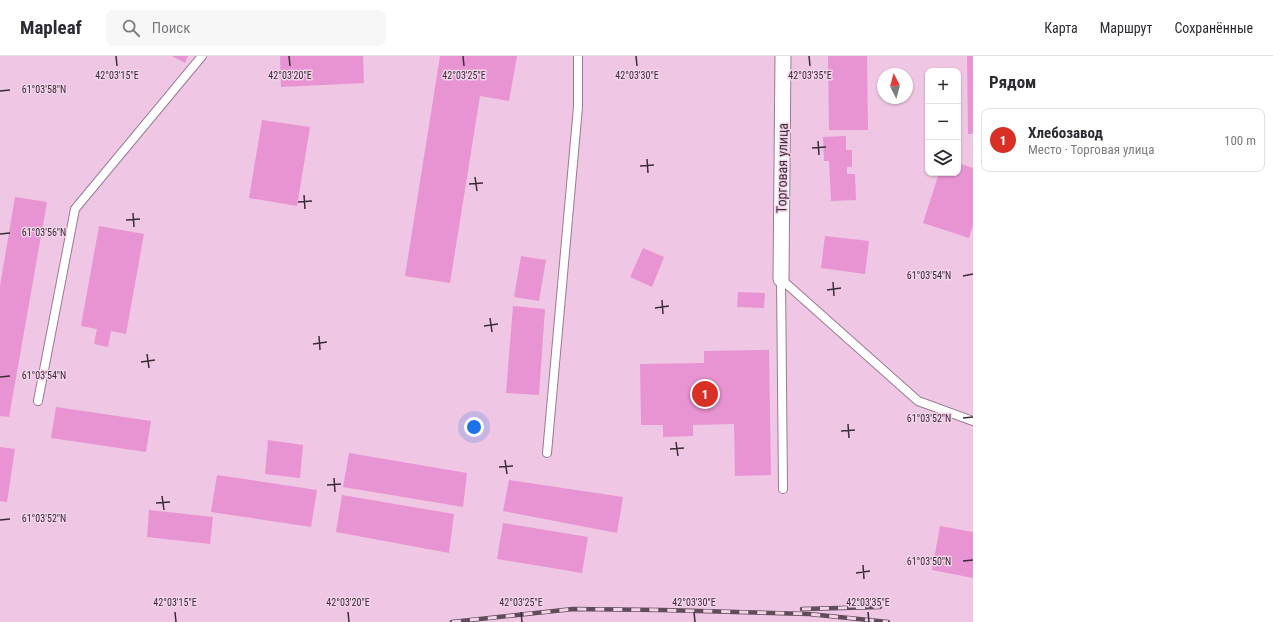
<!DOCTYPE html>
<html lang="ru">
<meta charset="utf-8">
<style>
:root{--surface:#fff;--page:#f7f7f7;--text:#2b2b33;--muted:#7c7c81;--line:#e1e1e2;--accent:#d93025}
body{margin:0;font-family:"Roboto Condensed",sans-serif;background:var(--page);color:var(--text)}
.controls{position:absolute;right:12px;top:12px;display:grid;overflow:hidden;border-radius:8px;box-shadow:0 1px 3px #0004}
.controls button{width:36px;height:36px;display:grid;place-items:center;padding:0;border:0;border-bottom:1px solid var(--line);background:var(--surface);color:var(--text);font:20px sans-serif}
.compass{position:absolute;left:877px;top:12px;width:36px;height:36px;border-radius:50%;background:var(--surface);box-shadow:0 1px 3px #0004;rotate:354deg}
.you{position:absolute;left:474px;top:371px;width:14px;height:14px;margin:-10px;border:3px solid #fff;border-radius:50%;background:#1a73e8;box-shadow:0 0 0 6px #1a73e833}
.badge{display:grid;place-items:center;width:26px;height:26px;border-radius:50%;background:var(--accent);color:#fff;font-size:13px;font-weight:700}
.pin{position:absolute;translate:-50% -50%;border:2px solid #fff;box-shadow:0 1px 4px #0006}
.list{margin:0;padding:0;list-style:none}
h2{display:flex;justify-content:space-between;align-items:center;height:52px;margin:0;padding:0 16px;font-size:17px}
h2 small{font-size:13px;font-weight:400;color:var(--muted)}
.list li{display:grid;grid-template-columns:26px 1fr auto;gap:12px;align-items:center;box-sizing:border-box;height:64px;margin:0 8px 8px;padding:0 8px;border:1px solid var(--line);border-radius:8px}
.list b{display:block;font-size:15px;white-space:nowrap}
.list p{margin:0;font-size:13px;white-space:nowrap;color:var(--muted)}
.list em{font-size:13px;font-style:normal;color:var(--muted)}
.icon{flex:none;width:22px;height:22px;fill:none;stroke:currentColor;stroke-width:2;stroke-linecap:round;stroke-linejoin:round}
.map{position:relative;flex:none;width:973px;height:566px;overflow:hidden}
header{display:flex;align-items:center;gap:24px;box-sizing:border-box;height:56px;padding:0 20px;background:var(--surface);border-bottom:1px solid var(--line)}
header strong{font-size:19px}
nav{display:flex;gap:22px;margin-inline-start:auto;font-size:14px}
.search{width:280px;height:36px;background:var(--page);display:flex;align-items:center;gap:10px;box-sizing:border-box;padding:0 14px;border-radius:8px;color:var(--muted);font-size:15px}
main{display:flex}
aside{flex:1;background:var(--surface)}
.map>svg:first-child{display:block}
.built{fill:#efc6e3;fill-rule:evenodd}
.building{fill:#e894d2}
.lines{fill:none;stroke-linecap:round;stroke-linejoin:round}
.lane-casing{stroke:#9a7c91;stroke-width:10}
.street-casing{stroke:#9a7c91;stroke-width:17}
.lane{stroke:#fff;stroke-width:8}
.street{stroke:#fff;stroke-width:15}
.rail-casing{stroke:#5f4d59;stroke-width:4.5}
.rail{stroke:#f4d2ea;stroke-width:3;stroke-dasharray:9;stroke-linecap:butt}
.ticks{fill:none;stroke:#3a2d36;stroke-width:1.5}
.labels{text-anchor:middle;stroke-width:3;stroke-linejoin:round;paint-order:stroke}
.street-label{font-size:14px;fill:#3a2d36;stroke:#f4d2ea}
.ticks-label{font-size:10px;text-anchor:middle;fill:#3a2d36;stroke:#f4d2ea;stroke-width:3;stroke-linejoin:round;paint-order:stroke}
</style>
<header>
<strong>Mapleaf</strong>
<div class="search"><svg class="icon" aria-label="search" viewBox="0 0 24 24"><circle cx="10" cy="10" r="6"/><path d="M15 15l6 6"/></svg>Поиск</div>
<nav><a>Карта</a><a>Маршрут</a><a>Сохранённые</a></nav>
</header>
<main>
<div class="map">
<svg width="973" height="566" viewBox="0 0 973 566">
<rect width="100%" height="100%" fill="#f4d2ea"/>
<path class="built" d="M 0,0 L 973,0 L 973,566 L 0,566 ZM 928,15 L 958,15 L 958,117 L 928,117 ZM 883,18 L 907,18 L 907,42 L 883,42 Z"/>
<path class="building" d="M 172,0 L 188,0 L 185,7 Z
M 280,0 L 363,0 L 364,27 L 281,31 Z
M 440,0 L 517,0 L 509,45 L 480,40 L 450,227 L 405,220 Z
M 828,0 L 867,0 L 868,74 L 829,74 Z
M 967,0 L 973,0 L 973,78 L 968,78 Z
M 262,64 L 310,71 L 297,150 L 249,142 Z
M 846,80 L 846,94 L 852,94 L 852,111 L 847,111 L 847,118 L 855,118 L 856,144 L 831,145 L 829,105 L 824,105 L 823,81 Z
M 958,107 L 973,112 L 973,169 L 969,182 L 923,167 L 939,117 L 958,117 Z
M 15,141 L 47,146 L 9,361 L 0,360 L 0,230 Z
M 99,170 L 144,178 L 126,278 L 111,275 L 108,291 L 94,288 L 97,273 L 81,270 Z
M 825,180 L 869,185 L 865,218 L 821,212 Z
M 643,192 L 664,201 L 652,231 L 630,221 Z
M 521,200 L 546,204 L 539,245 L 514,241 Z
M 738,236 L 765,237 L 764,252 L 737,251 Z
M 513,250 L 545,253 L 539,339 L 506,337 Z
M 769,294 L 771,419 L 735,420 L 734,368 L 693,369 L 693,380 L 663,381 L 663,369 L 641,369 L 640,308 L 704,307 L 704,295 Z
M 56,351 L 151,365 L 146,396 L 51,382 Z
M 268,384 L 303,389 L 300,422 L 265,418 Z
M 0,391 L 15,393 L 7,446 L 0,445 Z
M 349,397 L 467,417 L 463,451 L 343,431 Z
M 217,419 L 317,434 L 311,471 L 211,456 Z
M 509,424 L 623,441 L 617,477 L 503,455 Z
M 342,439 L 454,458 L 449,497 L 336,476 Z
M 149,454 L 213,461 L 210,488 L 147,481 Z
M 503,467 L 588,481 L 582,517 L 497,503 Z
M 940,470 L 973,476 L 973,522 L 932,514 Z"/>
<g class="lines">
<g class="lane-casing">
<path id="lane" d="M 781,223 L 918,345 L 973,365
M 781,223 L 783,433
M 38,345 L 75,153 L 202,0
M 547,397 L 578,51 L 578,0"/>
</g>
<g class="street-casing">
<path id="street" d="M 781,223 L 783,0"/>
</g>
<use href="#lane" class="lane"/>
<use href="#street" class="street"/>
<g class="rail-casing">
<path id="rail" d="M 802,553 L 880,551
M 452,566 L 573,553 L 662,554 L 809,558 L 888,566"/>
</g>
<use href="#rail" class="rail"/>
</g>
<path class="ticks" d="M 116,0 L 117,10M 289,0 L 290,10M 463,0 L 464,10M 636,0 L 637,10M 809,0 L 810,10M 0,35 L 10,34M 818,85 L 819,99M 812,92 L 826,91M 647,103 L 648,117M 640,110 L 654,109M 475,121 L 477,135M 469,128 L 483,127M 304,139 L 305,153M 298,146 L 312,145M 133,157 L 134,171M 126,164 L 140,163M 0,178 L 10,177M 963,220 L 973,218M 833,226 L 834,240M 827,234 L 841,232M 662,244 L 663,258M 655,252 L 669,250M 490,262 L 492,276M 484,270 L 498,268M 319,280 L 320,294M 313,288 L 327,286M 147,298 L 149,312M 141,306 L 155,304M 0,321 L 10,320M 963,362 L 973,361M 848,368 L 849,382M 841,375 L 855,374M 676,386 L 678,400M 670,393 L 684,392M 505,404 L 507,418M 499,411 L 513,410M 334,422 L 335,436M 327,429 L 341,428M 162,440 L 164,454M 156,447 L 170,446M 0,464 L 10,463M 963,505 L 973,504M 863,509 L 864,523M 856,517 L 870,515M 175,556 L 176,566M 348,556 L 349,566M 521,556 L 522,566M 694,556 L 695,566M 868,556 L 869,566"/>
<g class="labels">
<g class="street-label">
<text transform="translate(782 112) rotate(-89)" y="5">Торговая улица</text>
</g>
</g>
<g class="ticks-label">
<text x="117" y="23">42°03'15"E</text>
<text x="290" y="23">42°03'20"E</text>
<text x="464" y="23">42°03'25"E</text>
<text x="637" y="23">42°03'30"E</text>
<text x="810" y="23">42°03'35"E</text>
<text x="44" y="37">61°03'58"N</text>
<text x="44" y="180">61°03'56"N</text>
<text x="929" y="223">61°03'54"N</text>
<text x="44" y="323">61°03'54"N</text>
<text x="929" y="366">61°03'52"N</text>
<text x="44" y="466">61°03'52"N</text>
<text x="929" y="509">61°03'50"N</text>
<text x="175" y="550">42°03'15"E</text>
<text x="348" y="550">42°03'20"E</text>
<text x="521" y="550">42°03'25"E</text>
<text x="694" y="550">42°03'30"E</text>
<text x="868" y="550">42°03'35"E</text>
</g>
</svg>
<div class="controls">
<button>+</button>
<button>−</button>
<button><svg class="icon" aria-label="layers" viewBox="0 0 24 24"><path d="M12 4l9 5-9 5-9-5zM3 14l9 5 9-5"/></svg></button>
</div>
<svg class="compass" viewBox="-18 -18 36 36"><path d="M0-13l5 13h-10z" fill="#e53935"/><path d="M0 13l5-13h-10z" fill="#7c7c81"/></svg>
<div class="you"></div>
<div class="pin badge" style="left:705px;top:338px">1</div>
</div>
<aside>
<h2>Рядом<small></small></h2>
<ul class="list">
<li><span class="badge">1</span><div><b>Хлебозавод</b><p>Место · Торговая улица</p></div><em>100 m</em></li>
</ul>
</aside>
</main>
